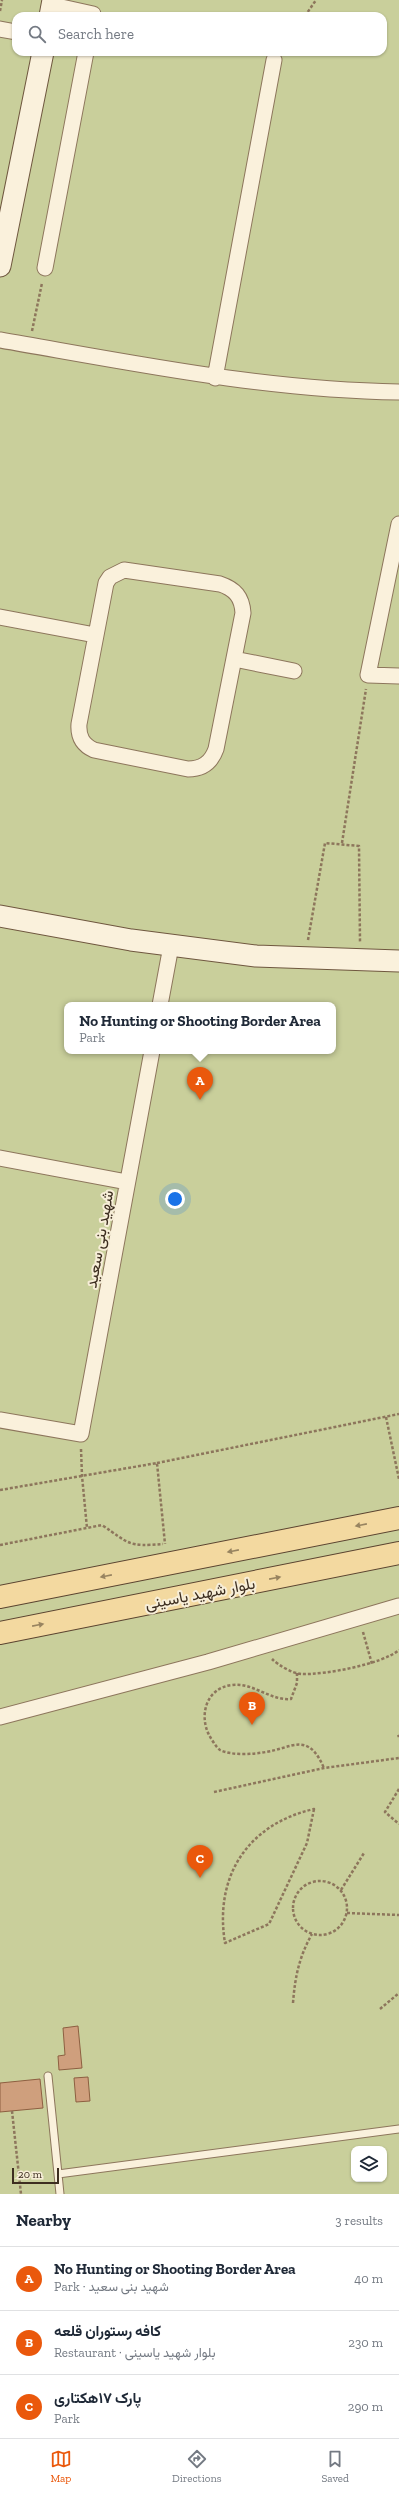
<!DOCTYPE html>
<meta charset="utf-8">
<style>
:root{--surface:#fff;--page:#f2f2f3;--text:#1f2937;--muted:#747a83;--line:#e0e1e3;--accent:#ea580c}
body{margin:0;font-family:"Zilla Slab",Vazirmatn,serif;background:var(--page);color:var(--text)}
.controls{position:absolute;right:12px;bottom:12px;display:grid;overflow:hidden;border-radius:8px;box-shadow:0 1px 3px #0004}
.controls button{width:36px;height:36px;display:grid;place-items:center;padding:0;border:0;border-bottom:1px solid var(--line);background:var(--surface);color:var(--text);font:20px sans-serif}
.scale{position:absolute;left:12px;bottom:10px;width:47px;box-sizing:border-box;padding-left:4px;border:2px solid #3d2e20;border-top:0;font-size:11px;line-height:14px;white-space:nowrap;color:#3d2e20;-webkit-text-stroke:3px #f7eed8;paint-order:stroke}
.you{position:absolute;left:175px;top:1199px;width:14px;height:14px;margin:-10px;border:3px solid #fff;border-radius:50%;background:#1a73e8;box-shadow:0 0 0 6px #1a73e833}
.badge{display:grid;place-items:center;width:26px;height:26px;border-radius:50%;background:var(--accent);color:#fff;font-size:13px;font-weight:700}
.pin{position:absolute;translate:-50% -33px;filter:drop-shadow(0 1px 2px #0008)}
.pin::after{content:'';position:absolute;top:21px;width:14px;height:12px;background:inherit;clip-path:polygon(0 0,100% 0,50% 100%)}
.popup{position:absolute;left:64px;top:1002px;width:272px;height:52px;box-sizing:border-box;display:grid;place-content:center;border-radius:8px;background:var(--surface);filter:drop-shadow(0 1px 3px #0005);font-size:13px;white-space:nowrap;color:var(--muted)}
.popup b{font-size:15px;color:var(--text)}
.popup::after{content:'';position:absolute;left:50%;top:100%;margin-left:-8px;border:8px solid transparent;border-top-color:var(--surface)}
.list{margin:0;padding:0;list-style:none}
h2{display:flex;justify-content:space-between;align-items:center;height:52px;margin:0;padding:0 16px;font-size:17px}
h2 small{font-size:13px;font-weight:400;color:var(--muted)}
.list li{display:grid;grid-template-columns:26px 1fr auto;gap:12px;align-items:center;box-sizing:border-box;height:64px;padding:0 16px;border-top:1px solid var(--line)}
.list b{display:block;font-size:15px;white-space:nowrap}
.list p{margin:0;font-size:13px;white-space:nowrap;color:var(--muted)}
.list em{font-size:13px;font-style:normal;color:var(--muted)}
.icon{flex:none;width:22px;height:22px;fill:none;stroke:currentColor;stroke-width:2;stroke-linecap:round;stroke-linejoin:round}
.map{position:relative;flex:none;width:399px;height:2194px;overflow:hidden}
.search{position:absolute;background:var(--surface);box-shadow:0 1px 3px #0004;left:12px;right:12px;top:12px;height:44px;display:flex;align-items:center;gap:10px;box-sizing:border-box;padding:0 14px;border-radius:12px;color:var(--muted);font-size:15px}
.sheet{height:244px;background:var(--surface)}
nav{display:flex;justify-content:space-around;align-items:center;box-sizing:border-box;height:56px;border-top:1px solid var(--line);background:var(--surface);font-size:11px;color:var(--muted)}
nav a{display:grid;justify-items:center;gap:2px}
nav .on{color:var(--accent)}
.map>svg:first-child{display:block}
.green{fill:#c9cf9b;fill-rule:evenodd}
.building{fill:#cf9f7d;stroke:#8d5f41}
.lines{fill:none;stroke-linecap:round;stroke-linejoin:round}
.lane-casing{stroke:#8d765c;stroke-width:9}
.street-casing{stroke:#8d765c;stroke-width:17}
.secondary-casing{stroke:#6f573f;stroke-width:23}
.primary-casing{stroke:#5b4430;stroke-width:24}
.path{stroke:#8d765c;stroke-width:2.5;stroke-dasharray:3 2;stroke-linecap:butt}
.lane{stroke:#faf1dc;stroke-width:7}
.street{stroke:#faf1dc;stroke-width:15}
.secondary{stroke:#faf1dc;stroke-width:21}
.primary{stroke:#f3d9a0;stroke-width:22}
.oneway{fill:#988460}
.labels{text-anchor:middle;stroke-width:4;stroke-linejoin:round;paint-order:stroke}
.street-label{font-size:16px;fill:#3d2e20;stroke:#f7eed8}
</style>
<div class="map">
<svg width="399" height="2194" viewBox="0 0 399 2194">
<rect width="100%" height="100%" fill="#f0e4c8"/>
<path class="green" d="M 0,0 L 399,0 L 399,2194 L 0,2194 ZM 16,16 L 383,16 L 383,52 L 16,52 ZM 67,1005 L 333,1005 L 333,1051 L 67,1051 ZM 354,2149 L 384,2149 L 384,2179 L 354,2179 Z"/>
<path class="building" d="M 78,2026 L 82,2068 L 59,2070 L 58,2056 L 65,2055 L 63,2028 Z
M 88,2077 L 90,2101 L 76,2102 L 74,2078 Z
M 40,2079 L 43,2108 L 0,2112 L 0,2083 Z"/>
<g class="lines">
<g class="lane-casing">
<path id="lane" d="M 48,2076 L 58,2174
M 60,2194 L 58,2174 L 399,2129"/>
</g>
<g class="street-casing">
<path id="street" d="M 52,5 L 93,14 L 93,16
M 0,29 L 16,32
M 45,268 L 86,52
M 0,340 C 133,363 264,390 399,392
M 215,378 L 274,60
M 399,524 L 368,675 L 399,676
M 124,570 L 220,584 C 235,589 242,597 243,613 L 216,749 C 211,763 202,769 188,769 L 94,750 C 83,745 78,737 79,724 L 106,583 L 110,577 Z
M 0,617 L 95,635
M 234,659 L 294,671
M 160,1005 L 171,946
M 0,1158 L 127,1182
M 0,1420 L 81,1434 L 152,1051
M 0,1717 L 208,1662 L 399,1606"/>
</g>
<g class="secondary-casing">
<path id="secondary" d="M 50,16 L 53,0
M 0,266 L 43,52
M 0,916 L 131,940 L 256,956 L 399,961"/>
</g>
<g class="primary-casing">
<path id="primary" d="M 0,1597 L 399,1518
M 0,1633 L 399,1553"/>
</g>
<path class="path" d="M 0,11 L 2,0
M 305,16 L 316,0
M 32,331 L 42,283
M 342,843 L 366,689
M 308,940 L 325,843 L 359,846 L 360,942
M 386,1417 L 399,1479
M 81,1449 L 82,1476 L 87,1528
M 157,1463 L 399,1414
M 0,1490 L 157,1463 L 165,1544
M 0,1545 L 102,1525 C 130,1544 128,1547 163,1544
M 363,1632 L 372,1664
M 272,1659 C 278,1665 293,1674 302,1674 C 324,1675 383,1664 399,1650
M 297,1673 L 297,1683 L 291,1699 C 270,1701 253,1682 232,1685 C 206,1688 199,1715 209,1735 C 212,1740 216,1747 220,1750 C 232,1756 254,1754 266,1752 C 292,1748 308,1731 324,1768
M 398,1735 L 399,1737
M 399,1789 L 385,1812 L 399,1824
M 214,1792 L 324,1768 L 399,1758
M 314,1809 L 307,1843 L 269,1924 L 225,1943 C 214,1876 248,1824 314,1809 Z
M293 1908a27 27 0 1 1 54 0a27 27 0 1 1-54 0Z
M 341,1890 L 364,1853
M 347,1913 L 399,1915
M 293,2003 C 295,1977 299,1957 312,1934
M 380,2009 L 399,1993
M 12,2111 L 21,2194"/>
<use href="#lane" class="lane"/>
<use href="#street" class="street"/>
<use href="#secondary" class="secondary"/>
<use href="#primary" class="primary"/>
</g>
<defs><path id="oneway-solid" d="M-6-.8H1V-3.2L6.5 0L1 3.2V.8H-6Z"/></defs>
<g class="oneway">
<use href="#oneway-solid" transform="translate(361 1525) rotate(169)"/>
<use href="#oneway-solid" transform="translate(233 1551) rotate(169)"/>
<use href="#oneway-solid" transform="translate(106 1576) rotate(169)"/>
<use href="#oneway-solid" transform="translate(275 1578) rotate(-11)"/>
<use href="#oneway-solid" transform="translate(38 1625) rotate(-11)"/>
</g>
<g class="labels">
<g class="street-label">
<text transform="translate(99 1239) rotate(-80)" y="6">شهید بنی سعید</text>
<text transform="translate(200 1593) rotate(-11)" y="6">بلوار شهید یاسینی</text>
</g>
</g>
</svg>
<div class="controls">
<button><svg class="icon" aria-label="layers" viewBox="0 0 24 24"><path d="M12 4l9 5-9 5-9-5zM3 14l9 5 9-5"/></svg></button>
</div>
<div class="scale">20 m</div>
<div class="you"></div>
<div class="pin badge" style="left:200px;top:1100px">A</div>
<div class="popup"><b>No Hunting or Shooting Border Area</b>Park</div>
<div class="pin badge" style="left:252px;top:1725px">B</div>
<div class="pin badge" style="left:200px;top:1878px">C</div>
<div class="search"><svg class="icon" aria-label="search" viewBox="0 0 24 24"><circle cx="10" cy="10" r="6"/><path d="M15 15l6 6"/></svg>Search here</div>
</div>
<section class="sheet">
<h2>Nearby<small>3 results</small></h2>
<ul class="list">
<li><span class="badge">A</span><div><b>No Hunting or Shooting Border Area</b><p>Park · شهید بنی سعید</p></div><em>40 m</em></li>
<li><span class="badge">B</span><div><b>کافه رستوران قلعه</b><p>Restaurant · بلوار شهید یاسینی</p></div><em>230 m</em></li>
<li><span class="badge">C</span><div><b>پارک ۱۷هکتاری</b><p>Park</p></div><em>290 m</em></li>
</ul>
</section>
<nav>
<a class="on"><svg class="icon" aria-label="map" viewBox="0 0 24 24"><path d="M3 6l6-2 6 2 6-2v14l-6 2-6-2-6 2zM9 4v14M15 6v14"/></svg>Map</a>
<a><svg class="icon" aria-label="directions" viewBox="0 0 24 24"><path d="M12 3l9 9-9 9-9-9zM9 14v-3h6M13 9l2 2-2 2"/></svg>Directions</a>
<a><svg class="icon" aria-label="saved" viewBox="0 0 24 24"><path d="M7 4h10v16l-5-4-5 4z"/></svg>Saved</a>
</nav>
